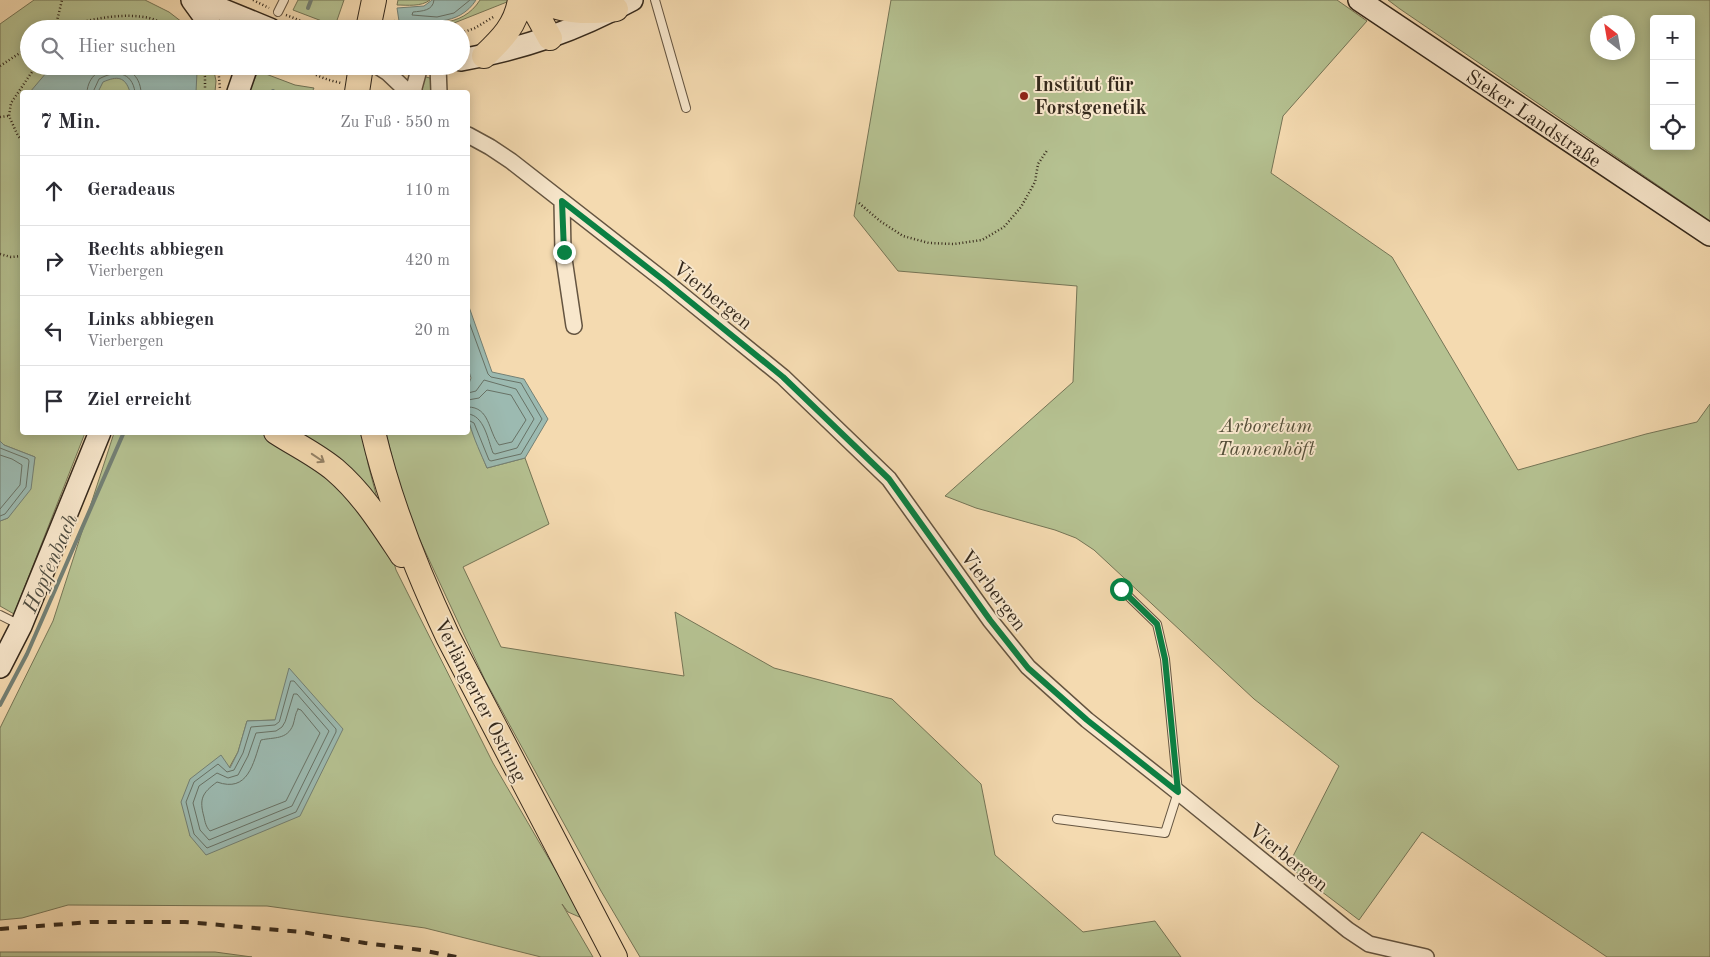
<!DOCTYPE html>
<html lang="de">
<meta charset="utf-8">
<style>
:root{--surface:#fff;--page:#f7f7f7;--text:#2b2b33;--muted:#7c7c81;--line:#e1e1e2}
body{margin:0;font-family:"Old Standard TT",serif;background:var(--page);color:var(--text)}
.controls{position:absolute;right:15px;top:15px;display:grid;overflow:hidden;border-radius:5px;box-shadow:0 2px 12px #0003}
.controls button{width:45px;height:45px;display:grid;place-items:center;padding:0;border:0;border-bottom:1px solid var(--line);background:var(--surface);color:var(--text);font:25px sans-serif}
.compass{position:absolute;left:1590px;top:15px;width:45px;height:45px;border-radius:50%;background:var(--surface);box-shadow:0 2px 12px #0003;rotate:329deg}
.stop{position:absolute;width:15px;height:15px;margin:-11px;border:4px solid #0b8043;border-radius:50%;background:#fff}
.stop.end{background:#0b8043;border-color:#fff;box-shadow:0 1px 5px #0008}
.list{margin:0;padding:0;list-style:none}
h2{display:flex;justify-content:space-between;align-items:center;height:65px;margin:0;padding:0 20px;font-size:21px}
h2 small{font-size:16px;font-weight:400;color:var(--muted)}
.list li{display:grid;grid-template-columns:32px 1fr auto;gap:15px;align-items:center;box-sizing:border-box;height:70px;padding:0 20px;border-top:1px solid var(--line)}
.list b{display:block;font-size:19px;white-space:nowrap}
.list p{margin:0;font-size:16px;white-space:nowrap;color:var(--muted)}
.list em{font-size:16px;font-style:normal;color:var(--muted)}
.icon{flex:none;width:28px;height:28px;fill:none;stroke:currentColor;stroke-width:2;stroke-linecap:round;stroke-linejoin:round}
.map{position:relative;flex:none;width:1710px;height:957px;overflow:hidden}
.search{position:absolute;background:var(--surface);box-shadow:0 2px 12px #0003;left:20px;top:20px;width:450px;height:55px;display:flex;align-items:center;gap:12px;box-sizing:border-box;padding:0 18px;border-radius:28px;color:var(--muted);font-size:19px}
.panel{position:absolute;background:var(--surface);box-shadow:0 2px 12px #0003;left:20px;top:90px;width:450px;height:345px;border-radius:5px}
.map>svg:first-child{display:block}
.green{fill:#b5c191;stroke:#757556;fill-rule:evenodd}
.water{fill:#9cbab1;stroke:#738075}
.lines{fill:none;stroke-linecap:round;stroke-linejoin:round}
.shore{stroke:#687266;stroke-width:1}
.stream{stroke:#738075;stroke-width:4}
.lane-casing{stroke:#655541;stroke-width:10}
.street-casing{stroke:#655541;stroke-width:18}
.secondary-casing{stroke:#35291c;stroke-width:24}
.primary-casing{stroke:#35291c;stroke-width:26}
.path{stroke:#35291c;stroke-width:2.5;stroke-dasharray:1 2.5;stroke-linecap:butt}
.lane{stroke:#f8e7cc;stroke-width:8}
.street{stroke:#f8e7cc;stroke-width:15}
.secondary{stroke:#f8e7cc;stroke-width:21}
.primary{stroke:#f4dab0;stroke-width:24}
.rail{stroke:#35291c;stroke-width:4;stroke-dasharray:9 9;stroke-linecap:butt}
.primary-bridge-casing{stroke:#35291c;stroke-width:26;stroke-linecap:butt}
.primary-bridge{stroke:#f4dab0;stroke-width:24}
.oneway{stroke:#948266}
.route{stroke:#0b8043;stroke-width:6}
.poi-dot{fill:#8f2418;stroke:#f8e7cc;stroke-width:2}
.labels{text-anchor:middle;stroke-width:4;stroke-linejoin:round;paint-order:stroke}
.poi-label{font-size:20px;font-weight:bold;fill:#35291c;stroke:#f8e7cc;text-anchor:start}
.street-label{font-size:20px;fill:#35291c;stroke:#f8e7cc}
.park-label{font-size:20px;font-style:italic;fill:#554f39;stroke:#f8e7cc}
.water-label{font-size:21px;font-style:italic;fill:#4f4d41;stroke:#f8e7cc}
</style>
<div class="map">
<svg width="1710" height="957" viewBox="0 0 1710 957">
<rect width="100%" height="100%" fill="#f4dab0"/>
<filter id="stains"><feTurbulence type="fractalNoise" baseFrequency=".004" numOctaves="4"/><feColorMatrix values="0 0 0 0 .2 0 0 0 0 .09 0 0 0 0 .02 0 0 0 .5 -.17"/></filter>
<radialGradient id="worn" r=".72"><stop offset=".6" stop-color="#630" stop-opacity="0"/><stop offset="1" stop-color="#630" stop-opacity=".3"/></radialGradient>
<path class="green" d="M 34,0 L 145,0 L 169,12 L 191,29 L 29,29 L 29,66 L 213,66 L 216,81 L 215,92 L 22,92 L 22,432 L 85,433 L 14,614 L 0,606 L 0,521 L 8,518 L 33,469 L 35,457 L 4,445 L 0,441 L 0,24 Z
M 298,0 L 344,0 L 335,26 L 293,10 Z
M 398,0 L 430,0 C 421,7 407,5 397,5 Z
M 480,0 L 512,0 L 439,29 L 400,29 L 391,23 L 394,20 L 398,23 C 427,24 462,29 480,0 Z
M 891,0 L 1337,0 L 1367,21 L 1283,116 L 1271,173 L 1392,257 L 1518,470 L 1646,434 L 1697,422 L 1710,404 L 1710,957 L 1607,957 L 1422,832 L 1359,920 L 1288,866 L 1339,766 L 1254,699 L 1094,550 L 1076,538 L 1055,530 L 976,508 L 945,496 L 1073,382 L 1077,286 L 898,271 L 854,216 Z
M 1388,0 L 1710,0 L 1710,221 L 1400,9 ZM 1654,19 L 1691,19 L 1691,146 L 1654,146 ZM 1598,22 L 1628,22 L 1628,52 L 1598,52 Z
M 258,71 L 295,85 L 314,88 L 312,92 L 249,92 Z
M 426,77 L 430,78 L 433,92 L 421,92 L 423,80 Z
M 468,420 L 487,468 L 525,458 L 549,524 L 463,567 L 501,647 L 684,676 L 675,612 L 774,668 L 892,699 L 981,784 L 995,855 L 1083,932 L 1155,921 L 1181,957 L 640,957 L 601,891 L 485,680 L 405,508 L 386,433 L 468,432 Z
M 114,433 L 362,433 L 368,464 L 396,570 L 493,763 L 584,919 L 568,912 L 562,904 L 593,957 L 541,957 L 425,928 L 267,906 L 68,905 L 22,918 L 0,920 L 0,728 L 53,621 ZM 275,720 L 190,836 L 220,756 L 229,768 L 238,752 L 247,721 Z
M 0,952 L 215,952 L 252,957 L 0,957 Z"/>
<path class="water" d="M 432,0 L 476,0 C 459,27 426,22 399,21 L 397,8 L 424,6 Z
M 145,23 L 156,29 L 101,29 L 108,25 Z
M 52,66 L 195,66 L 197,72 L 196,92 L 130,92 C 125,76 117,76 103,82 L 98,92 L 30,92 Z
M 468,304 L 492,372 L 524,379 L 548,419 L 525,458 L 487,468 C 475,440 458,408 471,378 L 468,368 Z
M 0,441 L 4,445 L 35,457 L 31,489 L 8,518 L 0,521 Z
M 289,668 L 343,729 L 300,816 L 206,855 L 190,836 L 181,802 L 190,779 L 221,755 L 230,768 L 238,752 L 247,721 L 275,720 Z"/>
<g class="lines">
<path class="shore" d="M 434,0 C 433,11 422,11 413,12 L 412,15 L 437,17 L 454,13 L 470,0
M 87,92 C 89,60 139,57 141,92
M 93,92 L 99,79 C 115,70 132,71 135,92
M 468,319 L 488,374 L 491,377 L 521,383 L 542,419 L 521,454 L 491,461 L 489,460 L 474,423 L 468,420
M 468,393 L 476,391 L 484,380 L 516,389 L 534,419 L 517,448 L 495,454 L 493,453 C 488,440 484,415 468,414
M 468,400 L 479,398 L 487,390 L 511,395 L 526,420 L 512,442 L 499,445 C 488,431 490,407 468,407
M 0,448 L 28,459 L 29,461 L 26,487 L 5,514 L 0,516
M 0,455 L 12,459 L 22,465 L 20,485 L 0,509
M 291,681 L 294,681 L 336,729 L 336,732 L 296,812 L 207,848 L 194,834 L 186,802 L 194,782 L 218,764 L 227,772 L 234,770 L 243,753 L 251,727 L 275,725 L 279,722 Z
M 294,694 L 297,694 L 329,731 L 292,806 L 209,840 L 200,830 L 193,803 L 199,786 L 217,773 L 228,778 L 238,775 L 248,756 L 256,733 L 276,731 L 282,727 L 285,722 Z
M 298,709 L 301,710 L 320,733 L 286,801 L 210,831 C 206,827 205,822 204,817 C 199,799 202,793 217,782 C 248,793 253,764 261,740 C 274,737 287,740 293,725 C 295,719 295,714 298,709 Z"/>
<path class="stream" d="M 308,8 L 311,0
M 272,92 L 273,91
M 0,705 L 27,654 L 124,432"/>
<g class="lane-casing">
<path id="lane" d="M 655,0 L 686,108
M 278,12 L 284,0
M 0,615 L 20,625
M 1057,819 L 1165,833 L 1178,792 L 1165,659 L 1157,624 L 1121,589"/>
</g>
<g class="street-casing">
<path id="street" d="M 377,66 L 388,73 L 408,92
M 438,66 L 439,92
M 414,92 L 414,88 L 420,66
M 468,135 L 490,147 L 511,161 L 666,282 L 783,377 L 889,479 L 990,620 L 1028,667 L 1087,720 L 1178,792 L 1348,930 L 1369,944 L 1426,957
M 562,201 L 563,252 L 574,326"/>
</g>
<g class="secondary-casing">
<path id="secondary" d="M 192,0 L 213,29
M 199,0 L 270,29
M 1359,0 L 1710,235
M 461,60 C 525,48 575,31 632,0
M 238,92 L 247,66
M 0,667 L 21,626 L 100,432"/>
</g>
<g class="primary-casing">
<path id="primary" d="M 529,0 L 550,38
M 548,4 C 570,13 592,12 616,9
M 368,29 L 374,0
M 484,56 C 502,39 516,25 520,0
M 276,432 C 296,445 317,455 335,470 C 363,494 382,525 402,555
M 373,432 C 390,504 417,571 448,637 L 615,957"/>
</g>
<path class="path" d="M 253,0 L 269,8
M 286,15 L 322,29
M 55,29 L 62,0
M 60,29 C 86,20 116,13 144,17 C 154,18 164,24 172,29
M 461,33 L 475,28 L 495,16
M 0,66 L 29,47
M 202,66 L 205,77 L 205,92
M 218,66 L 220,89
M 301,66 C 313,75 327,80 341,83
M 0,117 L 8,116
M 22,140 L 18,136 L 9,116 L 11,103 L 36,66
M 859,203 L 880,221 L 903,236 L 929,243 L 954,244 L 982,240 L 1004,227 L 1021,207 L 1035,182 L 1038,164 L 1048,149
M 0,254 L 11,257 L 22,256"/>
<use href="#lane" class="lane"/>
<use href="#street" class="street"/>
<use href="#secondary" class="secondary"/>
<use href="#primary" class="primary"/>
<path class="rail" d="M 0,929 L 91,922 L 185,922 L 302,932 L 365,943 L 421,950 L 457,957"/>
<g class="primary-bridge-casing">
<path id="primary-bridge" d="M 357,92 L 361,66"/>
</g>
<use href="#primary-bridge" class="primary-bridge"/>
</g>
<defs><path id="oneway-shaft" d="M-6 0H5M1.5-3L5.5 0L1.5 3" fill="none" stroke-width="1.6" stroke-linecap="round" stroke-linejoin="round" transform="scale(1.25)"/></defs>
<use class="oneway" href="#oneway-shaft" transform="translate(318 458) rotate(34)"/>
<g class="lines">
<path class="route" d="M 564,252 L 562,201 L 666,282 L 783,377 L 889,479 L 990,620 L 1028,668 L 1087,720 L 1178,792 L 1165,659 L 1157,624 L 1121,589"/>
</g>
<circle class="poi-dot" cx="1024" cy="96" r="5"/>
<g class="labels">
<g class="poi-label">
<text x="1034" y="91">Institut für<tspan x="1034" dy="23">Forstgenetik</tspan></text>
</g>
<g class="street-label">
<text transform="translate(1534 118) rotate(34)" y="7">Sieker Landstraße</text>
<text transform="translate(713 295) rotate(39)" y="7">Vierbergen</text>
<text transform="translate(994 590) rotate(53)" y="7">Vierbergen</text>
<text transform="translate(481 700) rotate(63)" y="7">Verlängerter Ostring</text>
<text transform="translate(1289 857) rotate(39)" y="7">Vierbergen</text>
</g>
<g class="park-label">
<text x="1266" y="432">Arboretum<tspan x="1266" dy="23">Tannenhöft</tspan></text>
</g>
<g class="water-label">
<text transform="translate(50 563) rotate(-66)" y="7">Hopfenbach</text>
</g>
</g>
<rect width="100%" height="100%" filter="url(#stains)"/>
<rect width="100%" height="100%" fill="url(#worn)"/>
</svg>
<div class="controls">
<button>+</button>
<button>−</button>
<button><svg class="icon" aria-label="locate" viewBox="0 0 24 24"><circle cx="12" cy="12" r="6"/><path d="M12 2v4M12 18v4M2 12h4M18 12h4"/></svg></button>
</div>
<svg class="compass" viewBox="-18 -18 36 36"><path d="M0-13l5 13h-10z" fill="#e53935"/><path d="M0 13l5-13h-10z" fill="#7c7c81"/></svg>
<div class="stop" style="left:1121px;top:589px"></div>
<div class="stop end" style="left:564px;top:252px"></div>
<div class="search"><svg class="icon" aria-label="search" viewBox="0 0 24 24"><circle cx="10" cy="10" r="6"/><path d="M15 15l6 6"/></svg>Hier suchen</div>
<section class="panel">
<h2>7 Min.<small>Zu Fuß · 550 m</small></h2>
<ul class="list">
<li><svg class="icon" aria-label="ahead" viewBox="0 0 24 24"><path d="M12 20V5M6 11l6-6 6 6"/></svg><div><b>Geradeaus</b></div><em>110 m</em></li>
<li><svg class="icon" aria-label="right" viewBox="0 0 24 24"><path d="M7 20v-9h11M14 6l5 5-5 5"/></svg><div><b>Rechts abbiegen</b><p>Vierbergen</p></div><em>420 m</em></li>
<li><svg class="icon" aria-label="left" viewBox="0 0 24 24"><path d="M17 20v-9H6M10 6l-5 5 5 5"/></svg><div><b>Links abbiegen</b><p>Vierbergen</p></div><em>20 m</em></li>
<li><svg class="icon" aria-label="arrive" viewBox="0 0 24 24"><path d="M6 21V4h12l-3 4 3 4H6"/></svg><div><b>Ziel erreicht</b></div></li>
</ul>
</section>
</div>
